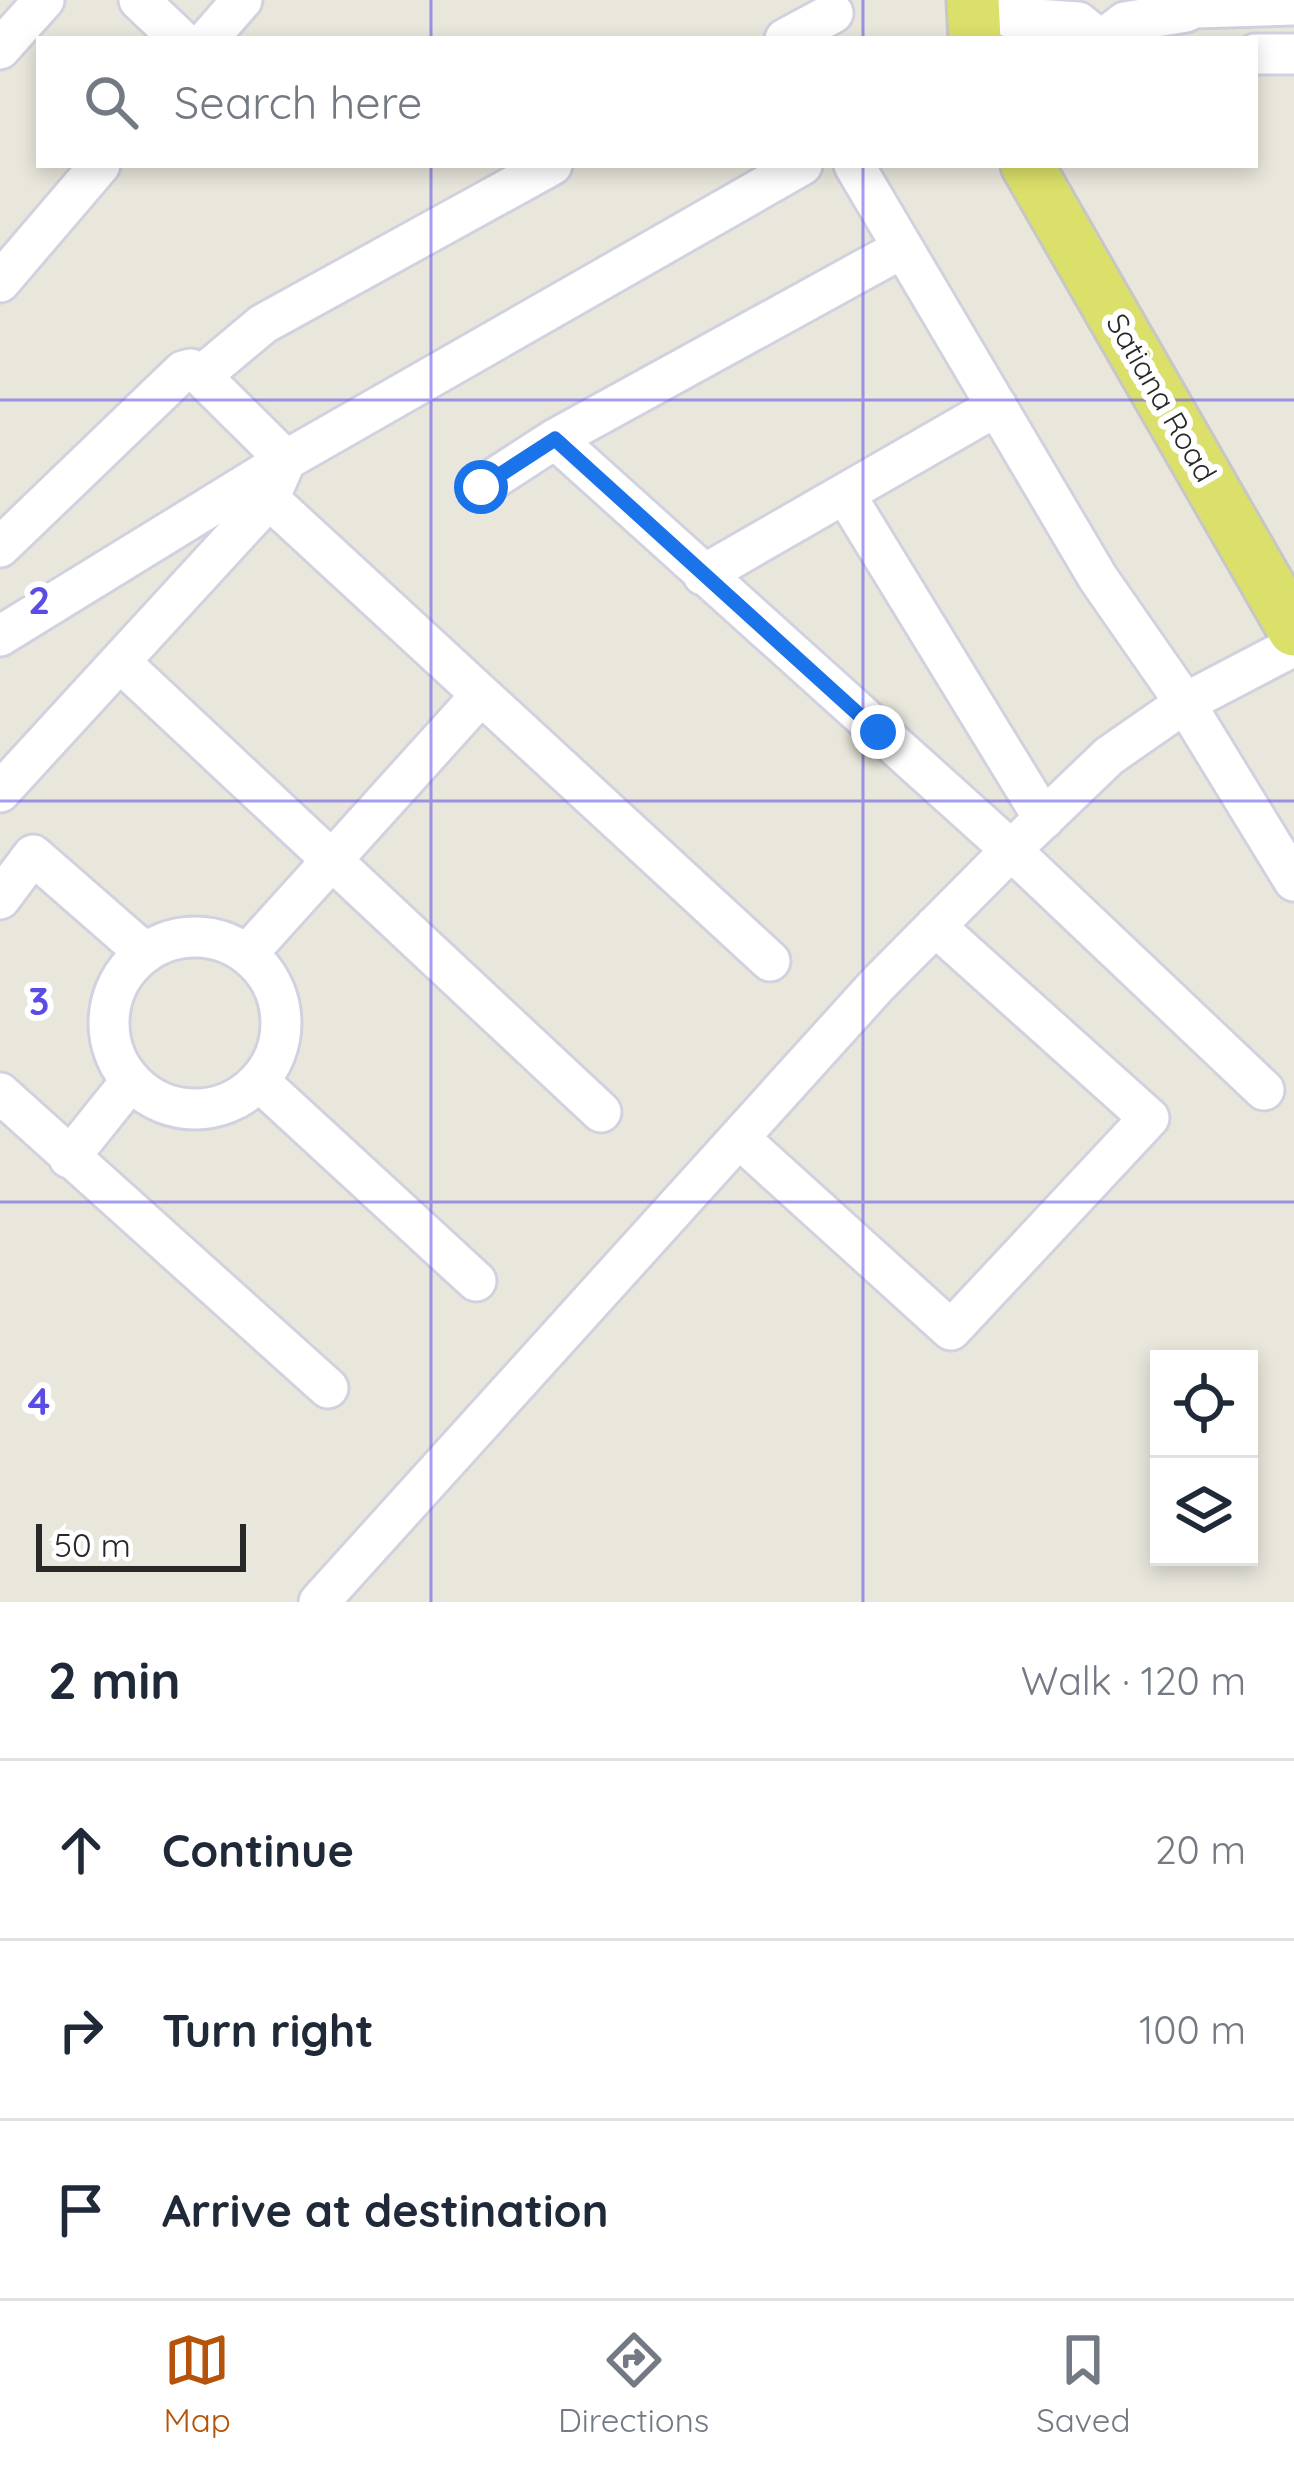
<!DOCTYPE html>
<meta charset="utf-8">
<style>
:root{--surface:#fff;--page:#f6f6f7;--text:#1f2937;--muted:#747a83;--line:#e0e1e3;--accent:#b45309}
body{margin:0;font-family:Quicksand,sans-serif;background:var(--page);color:var(--text)}
.controls{position:absolute;right:36px;bottom:36px;display:grid;overflow:hidden;border-radius:0px;box-shadow:0 6px 18px #0003}
.controls button{width:108px;height:108px;display:grid;place-items:center;padding:0;border:0;border-bottom:3px solid var(--line);background:var(--surface);color:var(--text);font:60px sans-serif}
.scale{position:absolute;left:36px;bottom:30px;width:210px;box-sizing:border-box;padding-left:12px;border:6px solid #282828;border-top:0;font-size:33px;line-height:42px;white-space:nowrap;color:#282828;-webkit-text-stroke:9px #fff;paint-order:stroke}
.stop{position:absolute;width:36px;height:36px;margin:-27px;border:9px solid #1a73e8;border-radius:50%;background:#fff}
.stop.end{background:#1a73e8;border-color:#fff;box-shadow:0 3px 12px #0008}
.list{margin:0;padding:0;list-style:none}
h2{display:flex;justify-content:space-between;align-items:center;height:156px;margin:0;padding:0 48px;font-size:51px}
h2 small{font-size:39px;font-weight:400;color:var(--muted)}
.list li{display:grid;grid-template-columns:78px 1fr auto;gap:36px;align-items:center;box-sizing:border-box;height:180px;padding:0 48px;border-top:3px solid var(--line)}
.list b{display:block;font-size:45px;white-space:nowrap}
.list em{font-size:39px;font-style:normal;color:var(--muted)}
.icon{flex:none;width:66px;height:66px;fill:none;stroke:currentColor;stroke-width:2;stroke-linecap:round;stroke-linejoin:round}
.map{position:relative;flex:none;width:1294px;height:1602px;overflow:hidden}
.search{position:absolute;background:var(--surface);box-shadow:0 6px 18px #0003;left:36px;right:36px;top:36px;height:132px;display:flex;align-items:center;gap:30px;box-sizing:border-box;padding:0 42px;border-radius:0px;color:var(--muted);font-size:45px}
.sheet{height:696px;background:var(--surface)}
nav{display:flex;justify-content:space-around;align-items:center;box-sizing:border-box;height:168px;border-top:3px solid var(--line);background:var(--surface);font-size:33px;color:var(--muted)}
nav a{display:grid;justify-items:center;gap:6px}
nav .on{color:var(--accent)}
.map>svg:first-child{display:block}
.lines{fill:none;stroke-linecap:round;stroke-linejoin:round}
.minor-casing{stroke:#d2d1e0;stroke-width:45}
.major-casing{stroke:#c7c7c7;stroke-width:57}
.minor{stroke:#fff;stroke-width:39}
.major{stroke:#dbe06a;stroke-width:51}
.route{stroke:#1a73e8;stroke-width:15}
.grid{fill:none;stroke:#5a4de5;stroke-width:3;stroke-opacity:0.55}
.labels{text-anchor:middle;stroke-width:12;stroke-linejoin:round;paint-order:stroke}
.street-label{font-size:30px;fill:#282828;stroke:#fff}
.grid-label{font-size:39px;text-anchor:middle;font-weight:bold;fill:#5a4de5;stroke:#fff;stroke-width:12;stroke-linejoin:round;paint-order:stroke}
</style>
<div class="map">
<svg width="1294" height="1602" viewBox="0 0 1294 1602">
<rect width="100%" height="100%" fill="#e9e7dc"/>
<g class="lines">
<g class="minor-casing">
<path id="minor" d="M 139,0 L 180,39
M 1195,8 L 1294,5
M 1008,17 L 1078,22 L 1099,39
M 208,39 L 242,0
M 785,39 L 833,13
M 1103,39 L 1125,22 L 1186,12 L 1208,0
M 0,49 L 44,0
M 1255,54 L 1294,54
M 854,165 L 1098,578 L 1185,703 L 1294,881
M 0,282 L 100,165
M 201,376 L 263,324 L 552,165
M 555,439 L 1011,850 L 1264,1090
M 481,487 L 555,439 L 903,248
M 845,494 L 1044,819
M 269,499 L 770,961
M 0,547 L 183,371 L 191,369 L 199,374 L 286,460 L 0,636
M 703,575 L 997,406
M 120,662 L 601,1112
M 0,792 L 269,499 L 286,460 L 802,165
M 0,899 L 33,855 L 144,952
M109 1023a86 86 0 1 1 172 0a86 86 0 1 1-172 0Z
M 248,953 L 481,695
M 261,1083 L 476,1281
M 0,1093 L 328,1388
M 739,1138 L 951,1330 L 1149,1118 L 935,926
M 69,1158 L 130,1082
M 319,1602 L 877,985 L 1011,850 L 1109,756 L 1185,703 L 1294,646"/>
</g>
<g class="major-casing">
<path id="major" d="M 973,0 L 975,39
M 1027,165 L 1294,630"/>
</g>
<use href="#minor" class="minor"/>
<use href="#major" class="major"/>
</g>
<g class="lines">
<path class="route" d="M 481,487 L 555,439 L 878,732"/>
</g>
<path class="grid" d="M 431,0 L 431,39M 863,0 L 863,39M 431,165 L 431,1602M 863,165 L 863,1602M 0,400 L 1294,400M 0,801 L 1294,801M 0,1202 L 1294,1202"/>
<g class="labels">
<g class="street-label">
<text transform="translate(1161 398) rotate(60)" y="10">Satiana Road</text>
</g>
</g>
<g class="grid-label">
<text x="39" y="614">2</text>
<text x="39" y="1015">3</text>
<text x="39" y="1415">4</text>
</g>
</svg>
<div class="controls">
<button><svg class="icon" aria-label="locate" viewBox="0 0 24 24"><circle cx="12" cy="12" r="6"/><path d="M12 2v4M12 18v4M2 12h4M18 12h4"/></svg></button>
<button><svg class="icon" aria-label="layers" viewBox="0 0 24 24"><path d="M12 4l9 5-9 5-9-5zM3 14l9 5 9-5"/></svg></button>
</div>
<div class="scale">50 m</div>
<div class="stop" style="left:481px;top:487px"></div>
<div class="stop end" style="left:878px;top:732px"></div>
<div class="search"><svg class="icon" aria-label="search" viewBox="0 0 24 24"><circle cx="10" cy="10" r="6"/><path d="M15 15l6 6"/></svg>Search here</div>
</div>
<section class="sheet">
<h2>2 min<small>Walk · 120 m</small></h2>
<ul class="list">
<li><svg class="icon" aria-label="ahead" viewBox="0 0 24 24"><path d="M12 20V5M6 11l6-6 6 6"/></svg><div><b>Continue</b></div><em>20 m</em></li>
<li><svg class="icon" aria-label="right" viewBox="0 0 24 24"><path d="M7 20v-9h11M14 6l5 5-5 5"/></svg><div><b>Turn right</b></div><em>100 m</em></li>
<li><svg class="icon" aria-label="arrive" viewBox="0 0 24 24"><path d="M6 21V4h12l-3 4 3 4H6"/></svg><div><b>Arrive at destination</b></div></li>
</ul>
</section>
<nav>
<a class="on"><svg class="icon" aria-label="map" viewBox="0 0 24 24"><path d="M3 6l6-2 6 2 6-2v14l-6 2-6-2-6 2zM9 4v14M15 6v14"/></svg>Map</a>
<a><svg class="icon" aria-label="directions" viewBox="0 0 24 24"><path d="M12 3l9 9-9 9-9-9zM9 14v-3h6M13 9l2 2-2 2"/></svg>Directions</a>
<a><svg class="icon" aria-label="saved" viewBox="0 0 24 24"><path d="M7 4h10v16l-5-4-5 4z"/></svg>Saved</a>
</nav>
